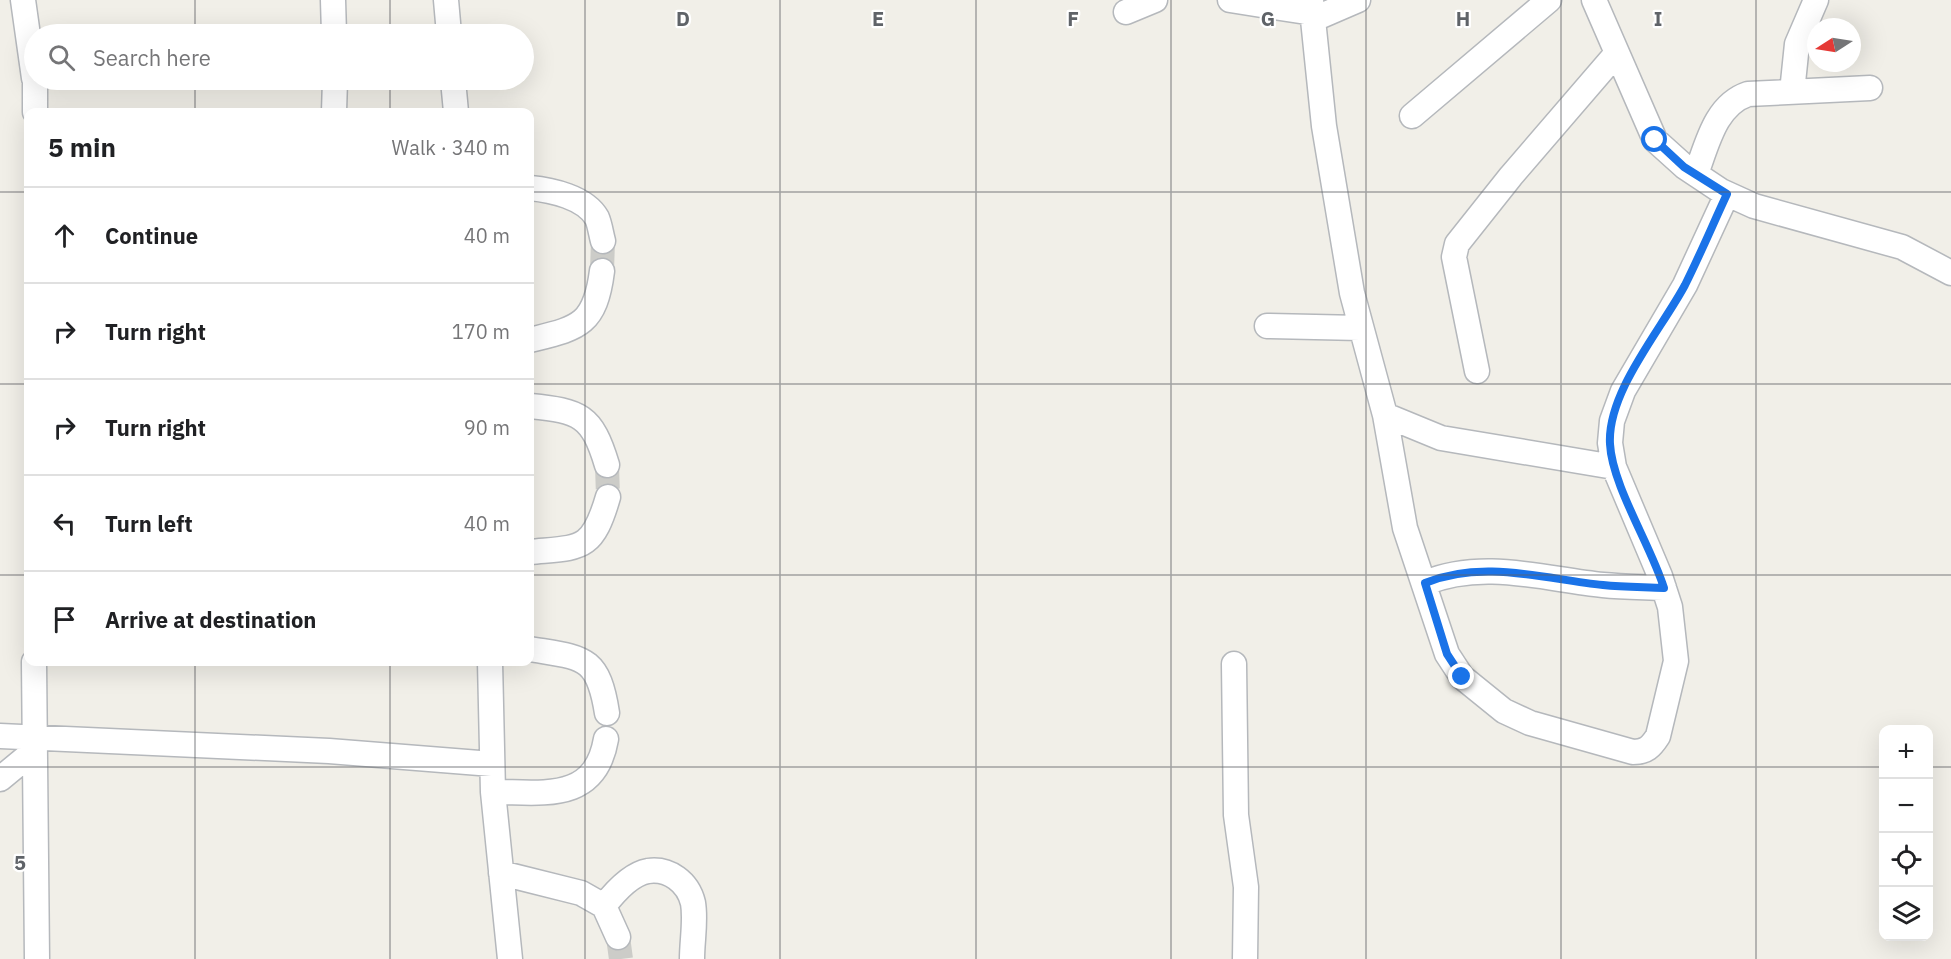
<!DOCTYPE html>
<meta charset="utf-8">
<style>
:root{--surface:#fff;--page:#f6f6f6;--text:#202124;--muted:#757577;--line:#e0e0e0}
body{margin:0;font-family:"IBM Plex Sans",sans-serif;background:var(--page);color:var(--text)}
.controls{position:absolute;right:18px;bottom:18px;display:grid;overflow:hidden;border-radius:12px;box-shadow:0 6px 24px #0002}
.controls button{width:54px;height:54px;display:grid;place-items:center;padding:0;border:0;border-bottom:2px solid var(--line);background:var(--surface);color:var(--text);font:30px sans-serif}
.compass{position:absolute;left:1807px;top:18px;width:54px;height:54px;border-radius:50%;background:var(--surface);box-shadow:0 6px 24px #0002;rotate:258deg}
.stop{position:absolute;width:18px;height:18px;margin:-14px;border:4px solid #1a73e8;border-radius:50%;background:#fff}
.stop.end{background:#1a73e8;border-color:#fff;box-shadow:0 2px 6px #0008}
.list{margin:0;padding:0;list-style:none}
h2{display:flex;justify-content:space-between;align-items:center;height:78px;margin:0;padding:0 24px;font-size:26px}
h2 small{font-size:20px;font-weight:400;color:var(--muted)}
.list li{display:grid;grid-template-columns:39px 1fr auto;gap:18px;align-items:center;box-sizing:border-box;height:96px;padding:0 24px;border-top:2px solid var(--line)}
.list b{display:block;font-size:22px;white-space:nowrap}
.list em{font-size:20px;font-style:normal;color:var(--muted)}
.icon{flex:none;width:33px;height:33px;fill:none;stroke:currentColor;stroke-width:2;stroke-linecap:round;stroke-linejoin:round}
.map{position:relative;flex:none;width:1951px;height:959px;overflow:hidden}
.search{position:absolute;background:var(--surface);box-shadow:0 6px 24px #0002;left:24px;top:24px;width:510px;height:66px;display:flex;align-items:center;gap:15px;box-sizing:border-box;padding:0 21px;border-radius:33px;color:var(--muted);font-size:22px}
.panel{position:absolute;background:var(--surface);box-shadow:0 6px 24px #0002;left:24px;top:108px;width:510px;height:558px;border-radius:12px}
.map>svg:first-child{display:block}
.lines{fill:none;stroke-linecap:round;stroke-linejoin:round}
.minor-tunnel{stroke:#ccccc8;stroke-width:24;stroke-dasharray:24 12;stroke-linecap:butt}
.minor-casing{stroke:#b5b8bc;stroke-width:27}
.minor{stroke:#fff;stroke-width:24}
.route{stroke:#1a73e8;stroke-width:8}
.grid{fill:none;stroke:#5f6368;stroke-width:1.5;stroke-opacity:0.55}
.grid-label{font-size:20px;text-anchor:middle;font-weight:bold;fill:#5f6368;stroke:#fff;stroke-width:4.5;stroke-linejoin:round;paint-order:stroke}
</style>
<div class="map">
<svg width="1951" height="959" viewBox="0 0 1951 959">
<rect width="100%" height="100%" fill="#f1efe8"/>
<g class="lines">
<path class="minor-tunnel" d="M 602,271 L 603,241
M 607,465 L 608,497
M 618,937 L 621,959"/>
<g class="minor-casing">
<path id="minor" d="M 23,0 L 34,78
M 333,0 L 334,34
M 446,0 L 449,34
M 1230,0 L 1313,13
M 1311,0 L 1324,126 L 1352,293 L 1385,415 L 1405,528 L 1447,654 L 1462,677 L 1504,711 L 1530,723 L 1633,752 C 1646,752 1651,747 1658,736 L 1676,661 L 1670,607 L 1660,576 L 1614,467 L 1610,443 L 1612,421 L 1623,391 L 1685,285 L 1727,194
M 1594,0 L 1655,140 L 1685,167 L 1721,191 L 1754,206 L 1902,247 L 1951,273
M 1126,12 L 1155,0
M 1314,19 L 1358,0
M 35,80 L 35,112
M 453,80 L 456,112
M 1792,92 L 1797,44 L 1816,0
M 334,112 L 335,80
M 1412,116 L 1549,0
M 1696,174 C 1707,145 1715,105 1748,94 L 1870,88
M 530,188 C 551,190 585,197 597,218 C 600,225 601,234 603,241
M 1267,326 L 1360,328
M 530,340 C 578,328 595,326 602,271
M 1477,371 L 1454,257 L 1457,244 L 1511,176 L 1616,54
M 530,406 C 580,411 592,415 607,465
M 1385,415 L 1441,438 L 1614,467
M 530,552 C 581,547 592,552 608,497
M 1425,583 C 1483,559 1544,579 1603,585 C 1623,587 1644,587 1664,588
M 530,649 C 583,658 598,655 607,713
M 34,662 L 37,959
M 490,662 L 493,792 L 510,959
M 1234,664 L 1236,815 L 1246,887 L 1245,959
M 0,736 L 329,751 L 492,764
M 0,779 L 34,751
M 493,792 C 543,792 595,803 606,739
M 501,873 L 581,893 L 604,906 L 618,937
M 604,906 C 614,893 631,874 648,871 C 669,868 688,882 693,903 C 696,920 692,941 692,959"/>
</g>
<use href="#minor" class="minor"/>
</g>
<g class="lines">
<path class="route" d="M 1462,677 L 1447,654 L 1425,583 C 1483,559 1544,579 1603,585 C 1623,587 1644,587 1664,588 C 1651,546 1612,485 1610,444 C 1607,392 1661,330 1685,285 C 1700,255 1713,224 1727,194 L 1684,167 L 1655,140"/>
</g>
<path class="grid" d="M 195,0 L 195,34M 390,0 L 390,34M 585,0 L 585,959M 780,0 L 780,959M 976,0 L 976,959M 1171,0 L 1171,959M 1366,0 L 1366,959M 1561,0 L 1561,959M 1756,0 L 1756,959M 195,80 L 195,112M 390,80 L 390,112M 0,192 L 28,192M 530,192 L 1951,192M 0,384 L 28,384M 530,384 L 1951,384M 0,575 L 28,575M 530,575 L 1951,575M 195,662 L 195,959M 390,662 L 390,959M 0,767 L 1884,767M 1928,767 L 1951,767"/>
<g class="grid-label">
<text x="683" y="26">D</text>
<text x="878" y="26">E</text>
<text x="1073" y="26">F</text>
<text x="1268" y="26">G</text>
<text x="1463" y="26">H</text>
<text x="1658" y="26">I</text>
<text x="20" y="870">5</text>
</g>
</svg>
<div class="controls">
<button>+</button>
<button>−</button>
<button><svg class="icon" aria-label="locate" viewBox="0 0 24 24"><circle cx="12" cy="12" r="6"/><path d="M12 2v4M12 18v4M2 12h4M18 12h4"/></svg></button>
<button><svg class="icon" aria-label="layers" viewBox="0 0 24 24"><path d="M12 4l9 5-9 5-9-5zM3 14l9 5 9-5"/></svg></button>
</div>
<svg class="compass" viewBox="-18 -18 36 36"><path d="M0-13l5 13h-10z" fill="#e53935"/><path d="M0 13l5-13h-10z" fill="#757577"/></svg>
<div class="stop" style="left:1655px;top:140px"></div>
<div class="stop end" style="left:1462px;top:677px"></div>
<div class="search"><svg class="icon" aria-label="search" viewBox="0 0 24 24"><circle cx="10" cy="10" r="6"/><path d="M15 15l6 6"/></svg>Search here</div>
<section class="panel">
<h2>5 min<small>Walk · 340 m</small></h2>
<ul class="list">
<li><svg class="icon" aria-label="ahead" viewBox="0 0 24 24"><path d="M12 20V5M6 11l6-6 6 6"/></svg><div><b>Continue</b></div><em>40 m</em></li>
<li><svg class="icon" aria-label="right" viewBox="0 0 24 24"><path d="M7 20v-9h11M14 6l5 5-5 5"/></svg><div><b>Turn right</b></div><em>170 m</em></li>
<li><svg class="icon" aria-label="right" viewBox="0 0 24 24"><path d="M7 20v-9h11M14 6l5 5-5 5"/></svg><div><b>Turn right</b></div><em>90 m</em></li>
<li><svg class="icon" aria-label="left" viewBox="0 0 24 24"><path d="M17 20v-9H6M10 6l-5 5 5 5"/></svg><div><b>Turn left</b></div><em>40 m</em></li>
<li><svg class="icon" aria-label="arrive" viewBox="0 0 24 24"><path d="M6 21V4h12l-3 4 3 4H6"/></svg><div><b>Arrive at destination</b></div></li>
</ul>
</section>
</div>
